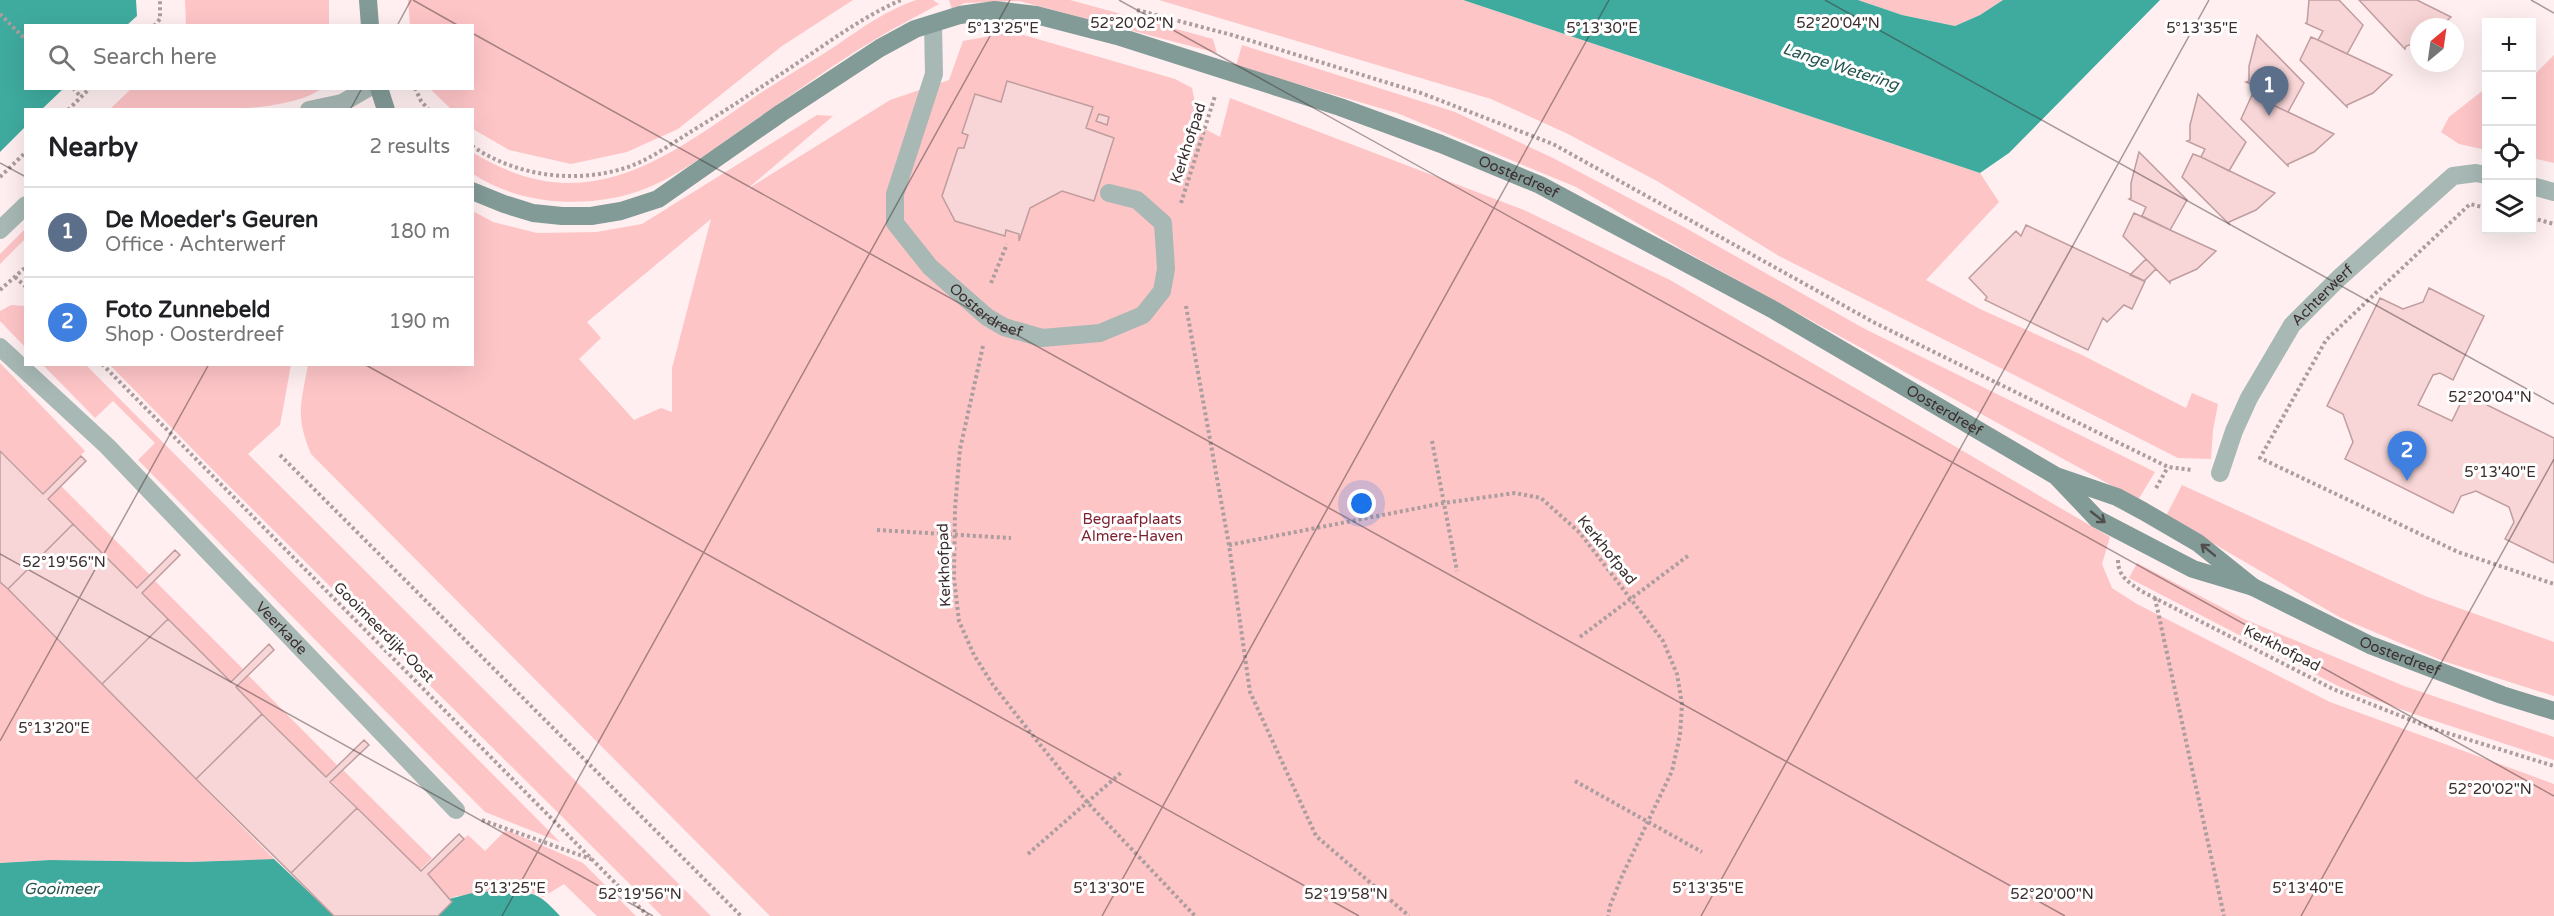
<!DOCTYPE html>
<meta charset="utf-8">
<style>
:root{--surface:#fff;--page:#f6f6f6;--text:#202124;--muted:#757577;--line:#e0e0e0;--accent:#276f67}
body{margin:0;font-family:"Varela Round",sans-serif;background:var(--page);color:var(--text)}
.controls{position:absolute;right:18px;top:18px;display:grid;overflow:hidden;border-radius:0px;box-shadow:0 6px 24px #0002}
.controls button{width:54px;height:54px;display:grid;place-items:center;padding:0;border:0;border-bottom:2px solid var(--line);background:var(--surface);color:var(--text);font:30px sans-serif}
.compass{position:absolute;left:2410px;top:18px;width:54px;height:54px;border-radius:50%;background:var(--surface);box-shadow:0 6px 24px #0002;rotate:29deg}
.you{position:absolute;left:1362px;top:504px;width:21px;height:21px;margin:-15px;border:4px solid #fff;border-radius:50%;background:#1a73e8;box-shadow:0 0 0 9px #1a73e833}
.badge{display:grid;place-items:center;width:39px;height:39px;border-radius:50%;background:var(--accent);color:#fff;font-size:20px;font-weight:700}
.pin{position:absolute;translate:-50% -50px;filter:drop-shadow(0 2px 3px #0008)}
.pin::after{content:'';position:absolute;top:32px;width:21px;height:18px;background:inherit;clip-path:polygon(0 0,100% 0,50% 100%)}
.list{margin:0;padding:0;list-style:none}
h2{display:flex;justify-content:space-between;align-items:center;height:78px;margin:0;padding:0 24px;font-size:26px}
h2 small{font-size:20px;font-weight:400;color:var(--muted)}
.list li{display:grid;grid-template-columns:39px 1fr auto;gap:18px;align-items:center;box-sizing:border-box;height:90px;padding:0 24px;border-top:2px solid var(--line)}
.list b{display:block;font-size:22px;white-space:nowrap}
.list p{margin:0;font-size:20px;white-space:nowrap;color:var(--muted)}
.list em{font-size:20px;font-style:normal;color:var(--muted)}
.icon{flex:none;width:33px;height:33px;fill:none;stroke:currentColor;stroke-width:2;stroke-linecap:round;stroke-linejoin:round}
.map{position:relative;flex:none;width:2554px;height:916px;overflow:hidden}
.search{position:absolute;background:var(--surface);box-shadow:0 6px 24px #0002;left:24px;top:24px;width:450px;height:66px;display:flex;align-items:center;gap:15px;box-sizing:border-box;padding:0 21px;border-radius:0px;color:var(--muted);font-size:22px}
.panel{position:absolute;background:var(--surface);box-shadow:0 6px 24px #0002;left:24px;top:108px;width:450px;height:258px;border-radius:0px}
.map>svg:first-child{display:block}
.green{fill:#fec5c7;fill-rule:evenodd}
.water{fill:#3fab9f}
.building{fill:#f8d5d6;stroke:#bf9d9e;stroke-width:1.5}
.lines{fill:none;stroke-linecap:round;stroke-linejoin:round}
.path{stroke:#ac9d9e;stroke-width:4;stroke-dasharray:3 3;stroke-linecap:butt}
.street{stroke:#a7b8b5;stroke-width:18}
.secondary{stroke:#829b97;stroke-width:18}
.oneway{stroke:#514f4e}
.ticks{fill:none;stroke:#3c2e2e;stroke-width:1.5;stroke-opacity:0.45}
.labels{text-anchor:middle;stroke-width:6;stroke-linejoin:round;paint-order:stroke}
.street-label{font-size:15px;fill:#3c2e2e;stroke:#fff}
.park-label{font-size:15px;fill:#7e1f2e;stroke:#fff}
.water-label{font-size:16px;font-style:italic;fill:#26554f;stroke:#fff}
.ticks-label{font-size:15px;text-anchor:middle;fill:#3c2e2e;stroke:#fff;stroke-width:6;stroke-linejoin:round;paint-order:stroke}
</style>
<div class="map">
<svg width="2554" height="916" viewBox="0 0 2554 916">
<rect width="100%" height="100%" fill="#ffeff0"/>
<path class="green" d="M 185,0 L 329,0 L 329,25 L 186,25 Z
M 408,0 L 853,0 L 782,46 L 678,129 L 627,152 L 571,164 L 509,150 L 473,129 L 472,110 L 451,109 L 430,89 L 472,88 L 472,26 L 410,25 Z
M 916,0 L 933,0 L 939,4 C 916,17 893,28 871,42 C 831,66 793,94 755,120 C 721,143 684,173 647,188 C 593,210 521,206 473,174 L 472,152 C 584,221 661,162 753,98 C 781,79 810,63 837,45 C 865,26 883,12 916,0 Z
M 949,0 L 1070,0 L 1213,39 L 1217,53 L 1019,1 L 965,3 L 952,9 Z
M 1159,0 L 1463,0 L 1980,173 L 1999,202 L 1926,280 L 1980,309 L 2082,355 L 2186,408 L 2192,393 L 2218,404 L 2213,430 L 2211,459 L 2178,458 L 1779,256 L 1657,181 L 1566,133 L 1491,99 Z
M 1858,0 L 2003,0 L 1980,15 L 1955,26 L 1902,15 Z
M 1013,32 L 1175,79 L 1192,88 L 1197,112 L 1192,122 L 1220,137 L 1230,98 L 1524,210 L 1670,280 L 2110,537 L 2102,564 L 2112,588 L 2137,604 L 2330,702 L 2554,784 L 2554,916 L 770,916 L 311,454 C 295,415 301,404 308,365 L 472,364 L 473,211 L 493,222 L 537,233 L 596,232 L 642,224 L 817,115 L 833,116 L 746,190 L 890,100 L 949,80 L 963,41 ZM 711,219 L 672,368 L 672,412 L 661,408 L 634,420 L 579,359 L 601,338 L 587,322 Z
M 1242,45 L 1455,112 L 1553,158 L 1682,226 L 1865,329 L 2155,472 L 2138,500 L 1681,249 L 1576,187 L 1397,113 L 1236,66 Z
M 2554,55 L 2554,163 L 2532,158 L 2532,77 Z
M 2486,88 L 2486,150 L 2459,144 L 2441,132 L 2449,117 Z
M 131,89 L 131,88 L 321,89 C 283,117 160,110 110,109 Z
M 25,229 L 25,239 L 0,264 L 0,254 Z
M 11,305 L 25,306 L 25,347 L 0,321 L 0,311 Z
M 0,363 L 85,451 L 43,493 L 0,450 Z
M 43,365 L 86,365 L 560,842 L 485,812 L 138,460 L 155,443 L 113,401 L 95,418 Z
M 110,365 L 291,365 L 280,425 L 248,454 L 711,916 L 662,916 L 217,474 Z
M 60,485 L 150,575 L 137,588 L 48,498 Z
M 2182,485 L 2425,596 L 2554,642 L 2554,696 L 2443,661 L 2341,618 L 2166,516 Z
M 2137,563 L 2244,619 L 2404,686 L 2554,737 L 2554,760 L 2414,714 L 2340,687 L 2129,578 Z
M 154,580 L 243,669 L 231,682 L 142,592 Z
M 0,581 L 274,859 L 190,862 L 50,860 L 0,863 Z
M 248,675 L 337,765 L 326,777 L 236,687 Z
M 342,769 L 432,858 L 420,870 L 331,781 Z
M 506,830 L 583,863 L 636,916 L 597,916 L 564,884 L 543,897 L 528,892 L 457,896 L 449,899 L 425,875 L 468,835 L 485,851 Z"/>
<path class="water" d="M 0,0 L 136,0 L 137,16 L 127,25 L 26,26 L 26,88 L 63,89 L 42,109 L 26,110 L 25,127 L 0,152 Z
M 1463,0 L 1858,0 L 1902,15 L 1955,26 L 1980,15 L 2003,0 L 2160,0 L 2009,153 L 1980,173 Z
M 274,859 L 334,916 L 0,916 L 0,863 L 50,860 L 190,862 Z
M 502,891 C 534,892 538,892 560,916 L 438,916 L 451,903 L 449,899 L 476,892 Z"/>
<path class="building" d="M 2309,0 L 2339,0 L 2363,25 L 2347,54 L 2318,40 L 2323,31 L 2305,23 L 2307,23 Z
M 2359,0 L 2417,0 L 2451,17 L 2440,27 L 2419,27 L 2419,42 L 2406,46 L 2405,49 Z
M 2257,35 L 2304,83 L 2288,112 L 2259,99 L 2264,90 L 2246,82 L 2249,81 L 2249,66 Z
M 2311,37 L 2318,40 L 2392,75 L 2373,93 L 2347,105 L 2347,107 L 2300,60 Z
M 1007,81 L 1093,107 L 1086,128 L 1114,138 L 1094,201 L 1062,191 L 1030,208 L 1019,241 L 1019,234 L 1006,230 L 1005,236 L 955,221 L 942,196 L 958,148 L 964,148 L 968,135 L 962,133 L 975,94 L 1001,102 Z
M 2198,94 L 2246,142 L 2229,171 L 2201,157 L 2205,149 L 2187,141 L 2190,140 L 2190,125 Z
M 2252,95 L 2288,112 L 2334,134 L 2314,152 L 2288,164 L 2288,166 L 2241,119 Z
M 1099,114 L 1109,117 L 1107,125 L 1096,121 Z
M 2139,152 L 2187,200 L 2170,230 L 2142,216 L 2146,207 L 2129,199 L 2131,198 L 2131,183 Z
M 2193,154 L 2201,157 L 2275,193 L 2256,210 L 2229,222 L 2229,224 L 2182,177 Z
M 2134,213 L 2170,230 L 2216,251 L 2197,269 L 2170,281 L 2170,283 L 2123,236 Z
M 2026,225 L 2145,281 L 2132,309 L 2124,305 L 2107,322 L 2103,318 L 2088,350 L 1985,300 L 1987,297 L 1969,278 L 2016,231 L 2021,236 Z
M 2146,259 L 2156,269 L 2144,281 L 2130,275 Z
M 2429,288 L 2484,316 L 2453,380 L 2440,373 L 2433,375 L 2418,405 L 2452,421 L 2465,394 L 2554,438 L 2554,563 L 2505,539 L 2514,522 L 2509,507 L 2476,491 L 2461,496 L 2453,513 L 2345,459 L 2353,442 L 2343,414 L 2327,406 L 2380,298 L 2403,309 L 2423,302 Z
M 0,451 L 43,494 L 81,456 L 86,461 L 48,499 L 73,524 L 8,589 L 0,582 Z
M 73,524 L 137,588 L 175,550 L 180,555 L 142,593 L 168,619 L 102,684 L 8,589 Z
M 168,619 L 231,682 L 269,644 L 274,650 L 236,687 L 262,714 L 196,779 L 102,684 Z
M 262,714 L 326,777 L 364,740 L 369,745 L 330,782 L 357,808 L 291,873 L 196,779 Z
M 357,808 L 421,871 L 459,834 L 464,839 L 428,874 L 452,902 L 438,916 L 334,916 L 291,873 Z"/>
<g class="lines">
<path class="path" d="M 1137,10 L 1232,35 L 1421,93 L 1553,144 L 1875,323 L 2168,467 L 2192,470
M 0,14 L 26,40
M 154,26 L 160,19 L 160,0
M 73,88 L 81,97
M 415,88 L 421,101 L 429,110
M 68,110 L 90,88
M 472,146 C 516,176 574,184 625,168 C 648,161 671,144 692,131 C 733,106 772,80 811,54 C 840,34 869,14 901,0
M 0,177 L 26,152
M 1181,203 L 1215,96
M 2486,208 L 2470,204 L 2326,340 L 2260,458 L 2458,552 L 2554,584
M 2532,218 L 2554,224
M 15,277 L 26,287
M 991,283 L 1007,244
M 0,290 L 26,267
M 1186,306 L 1229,545 L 1250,692 L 1316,836 L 1409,916
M 983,346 L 960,449 L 955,509 L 954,578 L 959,621 L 974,655 L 993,685 L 1037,741 L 1087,802 L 1195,916
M 102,364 L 648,916
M 1432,441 L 1457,571
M 280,455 L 741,916
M 2156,488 L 2168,467
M 877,530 L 1011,538
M 1229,545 L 1444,503 L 1515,493 L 1541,498 L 1580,533 L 1663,641 L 1677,674 L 1682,704 L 1680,735 L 1672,771 L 1622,876 L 1610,906 L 1608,916
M 2118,560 C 2118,577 2129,582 2141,591 L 2333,689 L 2431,728 L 2554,766
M 2155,598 L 2224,916
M 1580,637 L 1689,555
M 1575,781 L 1702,852
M 482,820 L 591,859
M 1028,854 L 1123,771"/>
<g class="street">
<path id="s1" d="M 933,24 L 934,74 L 895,194 L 895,223 L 930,267 L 987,317 L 1004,327 L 1042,338 L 1100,333 L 1143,315 L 1162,291 L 1166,269 L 1163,223 L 1137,200 L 1109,193"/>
<path d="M 309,110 L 342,103 L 368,88"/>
<path d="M 2532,186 L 2554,192"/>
<path d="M 0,230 L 26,205"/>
<path id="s2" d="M 0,347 L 107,446 L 456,810"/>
<path id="s3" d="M 2220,473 L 2234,431 L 2249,398 L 2292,325 L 2339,278 L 2453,176 L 2476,173 L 2486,175"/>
</g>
<g class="secondary">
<path d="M 368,0 L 370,26"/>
<path d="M 379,88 L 386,110"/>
<path id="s4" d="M 472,191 L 504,204 L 533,213 L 562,216 L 591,216 L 621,211 L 658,199 L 781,113 L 880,48 L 915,29 L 960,15 L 995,10 L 1036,15 L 1117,36 L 1340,107 L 1441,144 L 1540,185 L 1772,309 L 2056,476 L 2117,497 L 2143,511 L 2198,543 L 2253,587"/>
<path id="s5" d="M 2058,478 L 2097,519 L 2193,569 L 2253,587 L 2370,645 L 2502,695 L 2554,711"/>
</g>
</g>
<defs><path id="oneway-shaft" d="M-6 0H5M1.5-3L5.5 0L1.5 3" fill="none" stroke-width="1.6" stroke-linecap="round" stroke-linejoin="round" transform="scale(1.5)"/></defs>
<g class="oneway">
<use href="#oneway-shaft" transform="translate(2098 517) rotate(38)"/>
<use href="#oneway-shaft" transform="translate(2208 550) rotate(-141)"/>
</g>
<path class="ticks" d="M 413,0 L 459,26M 1119,0 L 2554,796M 1825,0 L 2554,404M 2531,0 L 2554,13M 397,26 L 411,0M 472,33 L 2065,916M 350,110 L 362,88M 0,163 L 26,177M 364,364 L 1359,916M 0,554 L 653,916M 0,741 L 209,364M 502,916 L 1010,0M 1102,916 L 1609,0M 1701,916 L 2209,0M 2301,916 L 2554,459"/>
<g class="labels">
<g class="street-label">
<text transform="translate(1188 143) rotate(-72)" y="5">Kerkhofpad</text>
<text dy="5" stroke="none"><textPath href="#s4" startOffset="1134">Oosterdreef</textPath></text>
<text dy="5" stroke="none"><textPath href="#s3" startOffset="208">Achterwerf</textPath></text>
<text dy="5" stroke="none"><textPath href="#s1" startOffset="333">Oosterdreef</textPath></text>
<text dy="5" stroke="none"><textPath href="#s4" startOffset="1620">Oosterdreef</textPath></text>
<text transform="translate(1607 550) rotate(51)" y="5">Kerkhofpad</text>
<text transform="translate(944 565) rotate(-92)" y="5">Kerkhofpad</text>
<text dy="5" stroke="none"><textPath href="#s2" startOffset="398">Veerkade</textPath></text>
<text transform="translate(384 632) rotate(45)" y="5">Gooimeerdijk-Oost</text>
<text transform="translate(2282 648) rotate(27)" y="5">Kerkhofpad</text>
<text dy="5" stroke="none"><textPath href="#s5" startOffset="390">Oosterdreef</textPath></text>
</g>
<g class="park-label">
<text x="1132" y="524">Begraafplaats<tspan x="1132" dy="17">Almere-Haven</tspan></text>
</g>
<g class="water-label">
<text transform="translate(1841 66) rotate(18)" y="6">Lange Wetering</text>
<text x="61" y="894">Gooimeer</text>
</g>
</g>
<g class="ticks-label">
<text x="1132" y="28">52°20'02"N</text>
<text x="1838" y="28">52°20'04"N</text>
<text x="1003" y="33">5°13'25"E</text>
<text x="1602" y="33">5°13'30"E</text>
<text x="2202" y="33">5°13'35"E</text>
<text x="2490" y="402">52°20'04"N</text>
<text x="2500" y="477">5°13'40"E</text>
<text x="64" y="567">52°19'56"N</text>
<text x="54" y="733">5°13'20"E</text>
<text x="2490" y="794">52°20'02"N</text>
<text x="510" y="893">5°13'25"E</text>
<text x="1109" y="893">5°13'30"E</text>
<text x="1708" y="893">5°13'35"E</text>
<text x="2308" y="893">5°13'40"E</text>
<text x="640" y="899">52°19'56"N</text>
<text x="1346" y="899">52°19'58"N</text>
<text x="2052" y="899">52°20'00"N</text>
</g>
</svg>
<div class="controls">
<button>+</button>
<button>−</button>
<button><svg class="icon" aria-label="locate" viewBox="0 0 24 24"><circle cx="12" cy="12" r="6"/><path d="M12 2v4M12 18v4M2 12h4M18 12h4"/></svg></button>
<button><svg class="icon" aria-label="layers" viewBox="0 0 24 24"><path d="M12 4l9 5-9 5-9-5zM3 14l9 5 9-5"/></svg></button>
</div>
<svg class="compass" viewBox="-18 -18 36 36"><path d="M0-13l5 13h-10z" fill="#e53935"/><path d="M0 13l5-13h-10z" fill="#757577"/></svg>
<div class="you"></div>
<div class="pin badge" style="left:2269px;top:116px;background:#5c6f8a">1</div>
<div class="pin badge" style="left:2407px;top:481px;background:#3f7fe0">2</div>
<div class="search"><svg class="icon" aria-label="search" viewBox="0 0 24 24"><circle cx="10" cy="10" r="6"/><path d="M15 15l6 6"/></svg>Search here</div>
<section class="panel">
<h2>Nearby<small>2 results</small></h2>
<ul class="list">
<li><span class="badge" style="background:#5c6f8a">1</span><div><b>De Moeder's Geuren</b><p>Office · Achterwerf</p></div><em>180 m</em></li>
<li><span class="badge" style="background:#3f7fe0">2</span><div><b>Foto Zunnebeld</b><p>Shop · Oosterdreef</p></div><em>190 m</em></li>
</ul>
</section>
</div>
